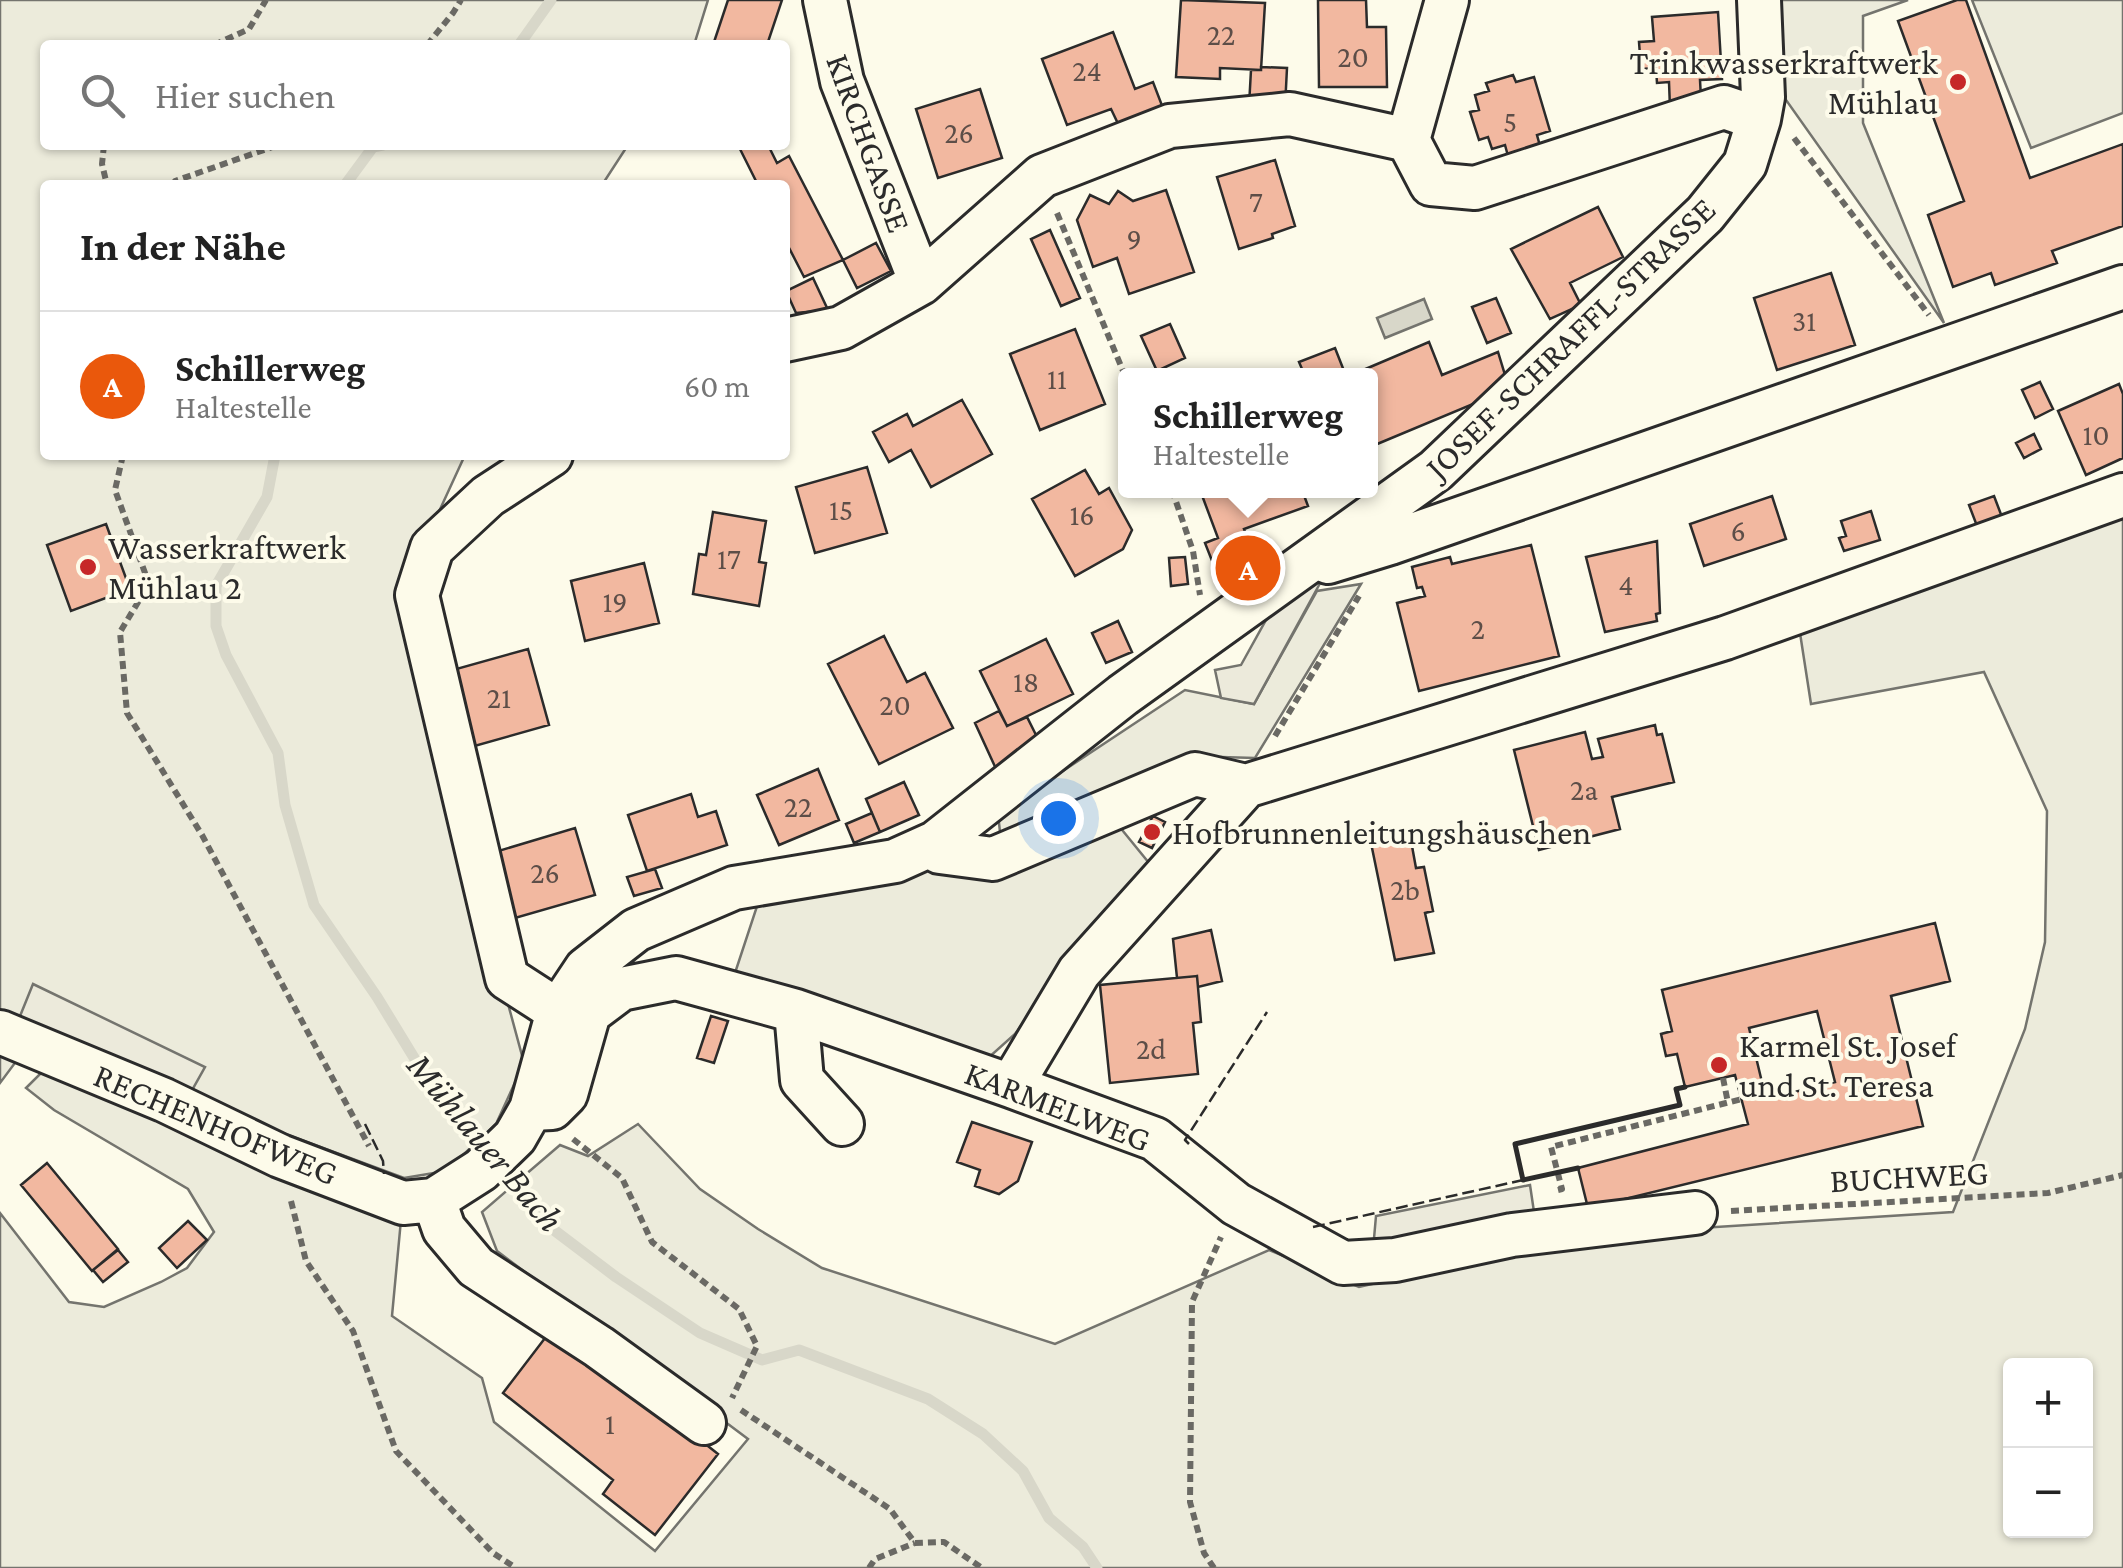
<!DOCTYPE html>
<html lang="de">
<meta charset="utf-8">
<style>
:root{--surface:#fff;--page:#f2f2f2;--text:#222;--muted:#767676;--line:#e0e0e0;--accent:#ea580c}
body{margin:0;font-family:"Crimson Pro",serif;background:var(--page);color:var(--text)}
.controls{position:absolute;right:30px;bottom:30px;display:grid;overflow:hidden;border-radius:10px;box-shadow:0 2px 8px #0004}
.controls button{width:90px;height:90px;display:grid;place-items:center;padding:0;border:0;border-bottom:2px solid var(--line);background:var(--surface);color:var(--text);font:50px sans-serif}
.you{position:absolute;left:1058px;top:818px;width:35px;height:35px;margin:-25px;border:8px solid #fff;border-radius:50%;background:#1a73e8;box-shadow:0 0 0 15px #1a73e833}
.badge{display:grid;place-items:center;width:65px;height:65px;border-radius:50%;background:var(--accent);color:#fff;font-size:32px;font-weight:700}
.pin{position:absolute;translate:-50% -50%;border:5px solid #fff;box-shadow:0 2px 10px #0006}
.popup{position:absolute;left:1118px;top:368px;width:260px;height:130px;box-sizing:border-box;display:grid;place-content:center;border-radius:10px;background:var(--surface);filter:drop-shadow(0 2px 8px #0005);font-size:32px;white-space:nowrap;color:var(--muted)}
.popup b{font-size:38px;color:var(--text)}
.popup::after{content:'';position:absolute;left:50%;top:100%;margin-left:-20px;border:20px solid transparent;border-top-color:var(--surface)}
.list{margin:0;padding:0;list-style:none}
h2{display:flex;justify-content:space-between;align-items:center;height:130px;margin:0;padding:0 40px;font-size:42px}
h2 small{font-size:32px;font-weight:400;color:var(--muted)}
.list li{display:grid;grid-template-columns:65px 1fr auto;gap:30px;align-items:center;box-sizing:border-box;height:150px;padding:0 40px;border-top:2px solid var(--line)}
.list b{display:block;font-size:38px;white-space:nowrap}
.list p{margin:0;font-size:32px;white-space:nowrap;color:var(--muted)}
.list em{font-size:32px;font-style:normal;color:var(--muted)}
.icon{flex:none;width:55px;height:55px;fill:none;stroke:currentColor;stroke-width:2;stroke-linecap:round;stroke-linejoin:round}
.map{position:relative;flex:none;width:2123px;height:1568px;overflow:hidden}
.search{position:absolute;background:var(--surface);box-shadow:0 2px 8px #0004;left:40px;top:40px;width:750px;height:110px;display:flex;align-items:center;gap:25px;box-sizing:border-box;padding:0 35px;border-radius:10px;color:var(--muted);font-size:38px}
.panel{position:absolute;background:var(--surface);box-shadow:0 2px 8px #0004;left:40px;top:180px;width:750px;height:280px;border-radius:10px}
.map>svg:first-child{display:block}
.green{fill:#ecebdb;stroke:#74746e;stroke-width:2.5;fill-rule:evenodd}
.parking{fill:#eceadb;stroke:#74746e;stroke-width:2.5}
.water{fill:#d8d7c9;stroke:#74746e;stroke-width:2.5}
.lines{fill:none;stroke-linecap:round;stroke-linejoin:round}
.stream{stroke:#d8d7c9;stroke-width:11}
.building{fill:#f2b8a0;stroke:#2b2b2b;stroke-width:2.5;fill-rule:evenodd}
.minor-casing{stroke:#2b2b2b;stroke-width:48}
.path{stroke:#6a6964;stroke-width:6;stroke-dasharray:8 5;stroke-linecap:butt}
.minor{stroke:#fdfbea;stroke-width:42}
.fence{stroke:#2b2b2b;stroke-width:2.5;stroke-dasharray:12 5;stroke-linecap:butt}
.wall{stroke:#2b2b2b;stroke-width:5}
.poi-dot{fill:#c62828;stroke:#fdfbea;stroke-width:4}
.labels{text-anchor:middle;stroke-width:8;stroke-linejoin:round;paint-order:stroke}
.number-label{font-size:30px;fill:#5d4e48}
.poi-label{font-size:35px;fill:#2b2b2b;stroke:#fdfbea;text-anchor:start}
.street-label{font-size:35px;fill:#2b2b2b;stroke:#fdfbea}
.water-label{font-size:38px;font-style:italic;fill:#2b2b2b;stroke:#fdfbea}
</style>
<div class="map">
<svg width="2123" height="1568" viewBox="0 0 2123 1568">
<rect width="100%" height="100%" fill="#fdfbea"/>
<path class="green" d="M 0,0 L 708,0 L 694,45 L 45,45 L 45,145 L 628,145 L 602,185 L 45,185 L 45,455 L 465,455 L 402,592 L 459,822 L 524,1063 L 496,1124 L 446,1171 L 404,1178 L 32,1040 L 0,1083 Z
M 1771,0 L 1908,0 L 1863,16 L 1863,123 L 1944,323 L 1774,83 Z
M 1972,0 L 2123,0 L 2123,113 L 2031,148 Z
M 2123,510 L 2123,1568 L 0,1568 L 0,1213 L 69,1302 L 104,1307 L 161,1282 L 187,1268 L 214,1232 L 188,1189 L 54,1110 L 26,1088 L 44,1070 L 67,1073 L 218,1150 L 402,1209 L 392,1316 L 482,1378 L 494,1422 L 655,1551 L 748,1439 L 497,1251 L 482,1212 L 560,1145 L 588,1156 L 638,1124 L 700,1189 L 758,1229 L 822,1268 L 1055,1344 L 1269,1250 L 1359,1287 L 1588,1235 L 1953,1212 L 2025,1029 L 2045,942 L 2047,811 L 1984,672 L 1811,704 L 1800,633 ZM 2010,1366 L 2086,1366 L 2086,1530 L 2010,1530 Z
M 1361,584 L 1255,758 L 1221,757 L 1127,784 L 1047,823 L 1000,832 L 998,814 L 1185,690 L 1254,704 L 1317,591 Z
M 1114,820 L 1149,863 L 1088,932 L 1015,1034 L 977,1068 L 734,976 L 761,894 Z"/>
<path class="parking" d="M 1324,576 L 1254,704 L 1221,698 L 1215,670 L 1241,665 L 1287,582 Z
M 33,984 L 205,1067 L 182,1108 L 16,1026 Z
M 1530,1185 L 1537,1232 L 1372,1261 L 1376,1216 Z"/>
<path class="water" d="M 1424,299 L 1432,319 L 1385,338 L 1377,318 Z"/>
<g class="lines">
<path class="stream" d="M 519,45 L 551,0
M 345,185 L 373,147 L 383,145
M 275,455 L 267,497 L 216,586 L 216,626 L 226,655 L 278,753 L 285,805 L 314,905 L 377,997 L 438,1097 L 487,1153
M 498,1167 L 542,1221 L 616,1277 L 700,1333 L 762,1360 L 799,1350 L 928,1399 L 983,1434 L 1023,1471 L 1049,1518 L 1083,1547 L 1097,1568"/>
</g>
<path class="building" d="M 728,0 L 782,0 L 767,45 L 713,45 Z
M 1181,0 L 1265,3 L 1261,70 L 1220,68 L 1220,79 L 1176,77 Z
M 1318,0 L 1366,0 L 1367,27 L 1386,27 L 1387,87 L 1319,87 Z
M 1957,0 L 1966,0 L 2030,178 L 2123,144 L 2123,226 L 2052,251 L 2057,263 L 1995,285 L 1991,273 L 1953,287 L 1928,215 L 1964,201 L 1898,21 Z
M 1718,12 L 1722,79 L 1700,80 L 1701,98 L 1670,108 L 1669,82 L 1657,83 L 1656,68 L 1641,69 L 1639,42 L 1654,41 L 1652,17 Z
M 1113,32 L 1135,89 L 1153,82 L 1166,116 L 1122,132 L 1111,109 L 1067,125 L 1042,59 Z
M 1261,67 L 1287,68 L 1285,107 L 1249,106 L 1251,70 L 1261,70 Z
M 1513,75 L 1516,82 L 1534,77 L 1550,131 L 1537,135 L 1540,146 L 1508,156 L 1505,145 L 1492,149 L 1488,137 L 1479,140 L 1470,112 L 1479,110 L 1475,95 L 1489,91 L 1486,83 Z
M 980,89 L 1002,158 L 938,178 L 916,109 Z
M 738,145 L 768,145 L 777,163 L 789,156 L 843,260 L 804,277 L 785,240 L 785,185 L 758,185 Z
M 1275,160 L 1295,226 L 1272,234 L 1273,238 L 1239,249 L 1217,177 Z
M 1166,190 L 1194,272 L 1129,294 L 1117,258 L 1093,267 L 1077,220 L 1090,195 L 1109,204 L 1118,191 L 1133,201 Z
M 1598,207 L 1623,257 L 1570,283 L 1581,305 L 1550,319 L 1511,249 Z
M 1050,230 L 1080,298 L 1061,306 L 1031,239 Z
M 876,243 L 891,271 L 857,288 L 843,260 Z
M 1831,273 L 1855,345 L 1777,370 L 1754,298 Z
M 813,278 L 828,310 L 796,313 L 786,291 Z
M 1496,298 L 1511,333 L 1487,343 L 1472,307 Z
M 1170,324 L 1185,358 L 1157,371 L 1141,336 Z
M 1075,329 L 1105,404 L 1040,430 L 1010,354 Z
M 1429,342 L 1442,375 L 1498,352 L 1505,375 L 1478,402 L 1370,447 L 1370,376 L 1349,376 Z
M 1335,348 L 1346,376 L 1305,376 L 1299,362 Z
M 2040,382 L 2053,409 L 2035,418 L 2022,390 Z
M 2119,384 L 2123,394 L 2123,458 L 2086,475 L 2058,411 Z
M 962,400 L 992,454 L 931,487 L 911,450 L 889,462 L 873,432 L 907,414 L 913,426 Z
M 2034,434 L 2041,449 L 2024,458 L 2016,443 Z
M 867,467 L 887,533 L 815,553 L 796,487 Z
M 1085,470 L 1099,494 L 1109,488 L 1132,530 L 1123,549 L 1075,576 L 1032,499 Z
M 1200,490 L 1302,490 L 1308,506 L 1244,529 L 1254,554 L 1218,576 L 1205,543 L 1218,538 Z
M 1772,496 L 1786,539 L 1704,566 L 1690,524 Z
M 1994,496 L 2002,517 L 1977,526 L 1969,505 Z
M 1871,511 L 1880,540 L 1844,551 L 1839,538 L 1846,536 L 1841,521 Z
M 713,512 L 766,521 L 759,562 L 766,563 L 759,606 L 693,594 L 699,554 L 706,555 Z
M 106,524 L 130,589 L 71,611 L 47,545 Z
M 1657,541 L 1660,613 L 1656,614 L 1657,621 L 1605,632 L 1586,557 Z
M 1531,545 L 1559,656 L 1419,691 L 1397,603 L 1425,596 L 1422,587 L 1417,588 L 1412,567 L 1450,557 L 1452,564 Z
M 1185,557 L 1188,584 L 1171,586 L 1169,558 Z
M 644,563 L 659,623 L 585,641 L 571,581 Z
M 1118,621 L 1132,652 L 1106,663 L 1092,633 Z
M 884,636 L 907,682 L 925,673 L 953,728 L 879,764 L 828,664 Z
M 1046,639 L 1073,694 L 1007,726 L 980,671 Z
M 528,649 L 549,725 L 471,747 L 449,671 Z
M 999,711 L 1007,726 L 1027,717 L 1040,743 L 997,771 L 975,723 Z
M 1655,725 L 1657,735 L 1662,734 L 1674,782 L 1612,797 L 1620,829 L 1539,850 L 1514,750 L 1585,732 L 1592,759 L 1603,757 L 1598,739 Z
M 818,769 L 839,820 L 779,845 L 757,795 Z
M 904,782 L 919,815 L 880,832 L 866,799 Z
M 691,794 L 698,817 L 716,811 L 727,845 L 647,871 L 628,815 Z
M 872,813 L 880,832 L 854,843 L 846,824 Z
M 1153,816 L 1165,822 L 1152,848 L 1139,842 Z
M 575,828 L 595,895 L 515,918 L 495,852 Z
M 1410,835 L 1416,868 L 1424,867 L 1433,911 L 1425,913 L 1434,953 L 1395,960 L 1371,843 Z
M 655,869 L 662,888 L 634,896 L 627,877 Z
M 1935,923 L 1950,981 L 1891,996 L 1923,1126 L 1588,1208 L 1578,1168 L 1748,1124 L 1735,1075 L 1685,1087 L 1677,1054 L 1666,1056 L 1661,1034 L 1672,1031 L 1662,990 ZM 1817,1011 L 1835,1082 L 1766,1099 L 1749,1028 Z
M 1211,930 L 1222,981 L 1198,987 L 1197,976 L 1177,978 L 1173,939 Z
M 1197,976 L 1201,1022 L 1193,1023 L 1198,1074 L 1110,1083 L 1100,985 Z
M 711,1016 L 728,1021 L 714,1063 L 697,1058 Z
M 972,1122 L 1032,1142 L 1018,1181 L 999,1194 L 975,1186 L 980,1170 L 957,1162 Z
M 47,1163 L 118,1249 L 92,1271 L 21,1185 Z
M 188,1221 L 207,1240 L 177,1268 L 159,1248 Z
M 118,1250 L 128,1262 L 103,1282 L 93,1270 Z
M 555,1325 L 718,1454 L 655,1535 L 603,1494 L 613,1480 L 503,1393 Z"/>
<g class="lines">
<g class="minor-casing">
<path id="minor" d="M 825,0 L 842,81 L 921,283
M 1408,140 L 1447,0
M 785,340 L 841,328 L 921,283 L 1042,176 L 1170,126 L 1290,114 L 1408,140 L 1431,184 L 1475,188 L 1724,107 L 1759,119
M 551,455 L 488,496 L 432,548 L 417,595 L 507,978 L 558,1011
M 1328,562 L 1390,543 L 2123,287
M 935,843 L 940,852 L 993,859 L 1195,774 L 1246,786 L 1725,638 L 2123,495
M 796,1011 L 802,1080 L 842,1124
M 0,1032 L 164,1100 L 280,1156 L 403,1203 L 434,1200 L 481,1170 L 515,1137 L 531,1109 L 558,1011 L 586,969 L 636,930 L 734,888 L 895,861 L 935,843 L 1123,695 L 1436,470 L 1705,214 L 1745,164 L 1759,119 L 1763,97 L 1759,0
M 1011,1086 L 1079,972 L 1246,786
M 531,1109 L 552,1108 L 566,1094 L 589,1013 L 621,989 L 676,978 L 796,1011 L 1011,1086 L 1155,1139 L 1236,1204 L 1343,1263 L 1395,1260 L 1512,1235 L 1695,1213
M 434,1200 L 444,1229 L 476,1267 L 599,1347 L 704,1423"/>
</g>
<path class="path" d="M 214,45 L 249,29 L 266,0
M 427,45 L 453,13 L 461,0
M 1794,138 L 1929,315
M 104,145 L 102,164 L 107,185
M 173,185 L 175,181 L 278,145
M 1057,213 L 1126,378
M 123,455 L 115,490 L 149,584 L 120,632 L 127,713 L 202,835 L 369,1146
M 1172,490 L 1193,551 L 1200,595
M 1275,736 L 1359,596
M 1723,1078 L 1728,1103
M 573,1139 L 622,1178 L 652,1242 L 739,1309 L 757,1346 L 732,1398
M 1558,1190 L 1562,1189 L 1551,1147 L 1742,1099
M 291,1201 L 306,1261 L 353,1331 L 396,1451 L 493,1553 L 516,1568
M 1731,1211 L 2048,1193 L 2123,1175
M 741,1410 L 890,1509 L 915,1543 L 944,1542 L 982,1568
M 869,1568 L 875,1559 L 915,1543
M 1214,1568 L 1204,1553 L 1190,1502 L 1192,1302 L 1221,1237"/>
<use href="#minor" class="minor"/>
<path class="fence" d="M 365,1124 L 383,1161 L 384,1174
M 1189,1144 L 1185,1140 L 1267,1012
M 1313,1227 L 1523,1180"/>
<path class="wall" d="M 1578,1168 L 1523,1180 L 1515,1144 L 1680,1105 L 1676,1089 L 1685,1087"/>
</g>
<g class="poi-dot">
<circle cx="1958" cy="82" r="10"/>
<circle cx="88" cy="567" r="10"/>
<circle cx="1152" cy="832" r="10"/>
<circle cx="1719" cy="1065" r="10"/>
</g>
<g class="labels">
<g class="number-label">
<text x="1221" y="45">22</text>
<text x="1353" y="67">20</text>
<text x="1087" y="81">24</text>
<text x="1510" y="132">5</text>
<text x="959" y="143">26</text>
<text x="1256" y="212">7</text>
<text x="1134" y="249">9</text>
<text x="1804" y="331">31</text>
<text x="1057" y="389">11</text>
<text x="2096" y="445">10</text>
<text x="841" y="520">15</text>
<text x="1082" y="525">16</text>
<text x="1738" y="541">6</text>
<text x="729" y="569">17</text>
<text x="1626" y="595">4</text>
<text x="615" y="612">19</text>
<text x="1478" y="639">2</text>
<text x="1026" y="692">18</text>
<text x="499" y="708">21</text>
<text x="895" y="715">20</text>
<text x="1584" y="800">2a</text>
<text x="798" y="817">22</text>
<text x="545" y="883">26</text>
<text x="1405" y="900">2b</text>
<text x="1151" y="1059">2d</text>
<text x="610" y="1434">1</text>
</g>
<g class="poi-label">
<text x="1938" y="74" text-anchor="end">Trinkwasserkraftwerk<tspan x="1938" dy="40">Mühlau</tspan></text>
<text x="108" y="559">Wasserkraftwerk<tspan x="108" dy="40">Mühlau 2</tspan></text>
<text x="1172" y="844">Hofbrunnenleitungshäuschen</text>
<text x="1739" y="1057">Karmel St. Josef<tspan x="1739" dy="40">und St. Teresa</tspan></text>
</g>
<g class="street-label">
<text transform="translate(869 143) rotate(70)" y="12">KIRCHGASSE</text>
<text transform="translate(1570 338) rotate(-44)" y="12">JOSEF-SCHRAFFL-STRASSE</text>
<text transform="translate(1058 1106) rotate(21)" y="12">KARMELWEG</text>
<text transform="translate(216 1124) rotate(23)" y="12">RECHENHOFWEG</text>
<text transform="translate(1909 1176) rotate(-3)" y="12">BUCHWEG</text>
</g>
<g class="water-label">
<text transform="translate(486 1142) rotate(50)" y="13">Mühlauer Bach</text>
</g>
</g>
</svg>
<div class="controls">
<button>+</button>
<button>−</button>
</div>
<div class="you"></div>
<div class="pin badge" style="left:1248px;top:568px">A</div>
<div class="popup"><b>Schillerweg</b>Haltestelle</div>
<div class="search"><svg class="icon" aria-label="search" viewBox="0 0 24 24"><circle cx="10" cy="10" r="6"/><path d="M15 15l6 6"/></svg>Hier suchen</div>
<section class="panel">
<h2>In der Nähe<small></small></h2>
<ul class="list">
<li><span class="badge">A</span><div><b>Schillerweg</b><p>Haltestelle</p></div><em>60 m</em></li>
</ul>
</section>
</div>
